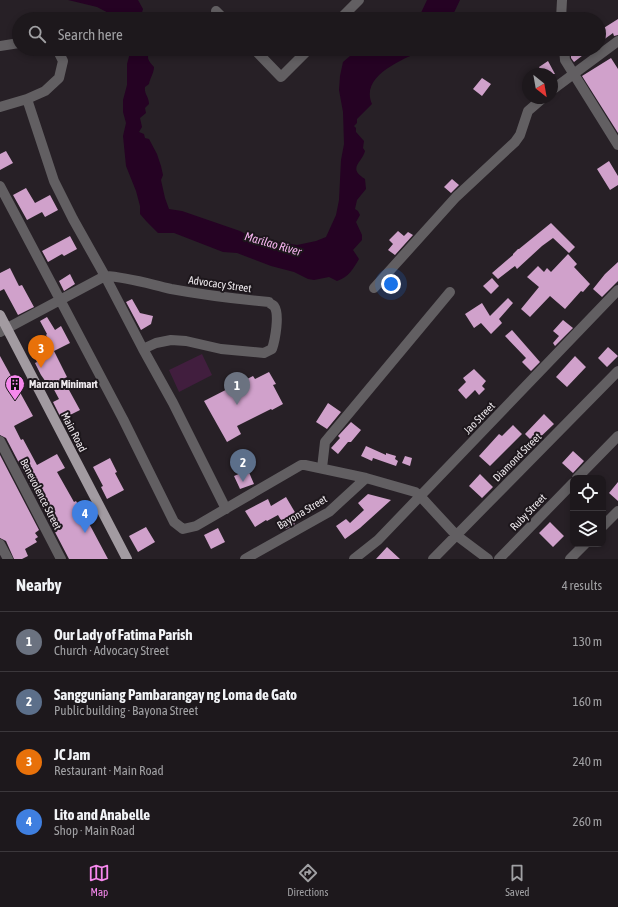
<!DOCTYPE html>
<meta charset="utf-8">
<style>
:root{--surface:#1d181c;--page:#252125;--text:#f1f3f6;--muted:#a0a0a3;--line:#3b373b;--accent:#f688ed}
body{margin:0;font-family:"Asap Condensed",sans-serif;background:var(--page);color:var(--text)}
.controls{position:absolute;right:12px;bottom:12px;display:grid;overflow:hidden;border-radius:8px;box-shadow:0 2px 6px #0003}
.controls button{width:36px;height:36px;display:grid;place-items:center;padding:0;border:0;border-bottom:1px solid var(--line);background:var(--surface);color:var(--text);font:20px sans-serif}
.compass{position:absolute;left:522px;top:68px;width:36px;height:36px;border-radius:50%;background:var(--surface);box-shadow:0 2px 6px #0003;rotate:149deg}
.you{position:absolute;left:391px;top:284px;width:14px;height:14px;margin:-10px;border:3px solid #fff;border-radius:50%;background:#1a73e8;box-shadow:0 0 0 6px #1a73e833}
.badge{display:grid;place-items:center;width:26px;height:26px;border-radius:50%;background:var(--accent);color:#fff;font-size:13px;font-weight:700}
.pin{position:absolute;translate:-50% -33px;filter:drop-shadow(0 1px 2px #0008)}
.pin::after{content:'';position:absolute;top:21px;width:14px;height:12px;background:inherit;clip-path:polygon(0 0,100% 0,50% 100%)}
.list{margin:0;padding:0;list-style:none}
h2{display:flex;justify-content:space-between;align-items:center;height:52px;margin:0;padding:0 16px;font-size:17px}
h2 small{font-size:13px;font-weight:400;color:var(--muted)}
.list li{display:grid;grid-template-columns:26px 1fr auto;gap:12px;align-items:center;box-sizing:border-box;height:60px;padding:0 16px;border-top:1px solid var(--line)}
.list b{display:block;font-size:15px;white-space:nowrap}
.list p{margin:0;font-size:13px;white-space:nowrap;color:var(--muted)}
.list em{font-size:13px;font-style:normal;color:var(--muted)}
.icon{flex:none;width:22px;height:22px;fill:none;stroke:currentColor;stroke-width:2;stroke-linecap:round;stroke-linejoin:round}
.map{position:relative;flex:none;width:618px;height:559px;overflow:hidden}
.search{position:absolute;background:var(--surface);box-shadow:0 2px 6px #0003;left:12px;right:12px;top:12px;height:44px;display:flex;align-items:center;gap:10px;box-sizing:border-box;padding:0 14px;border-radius:22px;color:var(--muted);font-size:15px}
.sheet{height:292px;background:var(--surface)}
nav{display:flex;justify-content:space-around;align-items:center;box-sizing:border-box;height:56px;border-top:1px solid var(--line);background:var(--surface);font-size:11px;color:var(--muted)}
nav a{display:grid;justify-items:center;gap:2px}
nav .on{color:var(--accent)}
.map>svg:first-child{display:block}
.green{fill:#411e3e}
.water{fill:#250223}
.building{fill:#d0a1cb}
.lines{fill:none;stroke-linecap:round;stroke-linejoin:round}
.minor{stroke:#625f62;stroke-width:10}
.major{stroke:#a29ba1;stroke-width:10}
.labels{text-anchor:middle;stroke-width:4;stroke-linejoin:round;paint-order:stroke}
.street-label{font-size:11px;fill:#ede8ec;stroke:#1d171c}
.poi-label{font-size:11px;font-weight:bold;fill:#ede8ec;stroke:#1d171c;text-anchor:start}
.water-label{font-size:12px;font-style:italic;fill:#fab7f3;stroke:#1d171c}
</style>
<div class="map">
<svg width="618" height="559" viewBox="0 0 618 559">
<rect width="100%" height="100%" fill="#272026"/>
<path class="green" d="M 202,354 L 212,375 L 179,392 L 169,370 Z"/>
<path class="water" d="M 68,0 L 138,0 L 143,9 L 141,16 L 145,19 L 120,19 L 97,7 Z
M 427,0 L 460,0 L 451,19 L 415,19 L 419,17 Z
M 131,49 L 152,49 C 145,57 148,60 154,67 C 154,73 150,78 149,84 L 145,87 C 144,94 149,97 149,104 L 145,108 L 146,113 L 140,118 L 142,127 L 139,132 L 144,134 L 145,138 L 149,139 L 157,154 L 161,166 L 163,175 L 161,180 L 165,198 L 169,209 L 182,211 L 240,231 L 253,238 L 297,245 L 316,241 L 326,237 L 336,215 L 339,200 L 341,160 L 344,144 L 343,112 L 339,90 L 340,76 L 343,62 L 358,49 L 426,49 C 406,58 359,75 372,104 L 357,119 L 357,123 L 354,126 L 356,128 L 356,132 L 364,141 L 363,148 L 365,151 C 362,163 347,168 365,179 L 366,189 L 357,200 L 355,209 L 358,211 L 360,215 L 356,222 L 362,235 L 362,240 L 353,250 L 359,259 C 353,269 349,277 337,281 L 329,277 L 314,280 L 308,279 L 294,272 L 271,266 L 250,258 L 237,253 L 223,252 L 174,233 L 158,233 L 147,222 L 140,214 L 140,206 L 136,191 L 126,166 L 123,136 L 126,123 L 123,112 L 123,100 L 127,85 L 127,64 Z"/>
<path class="building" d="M 618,19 L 618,35 L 614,36 L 613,33 L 599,43 L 599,31 Z
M 571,49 L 591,49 L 574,62 L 571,58 Z
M 611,58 L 618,69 L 618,133 L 582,76 Z
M 548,61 L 555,74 L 543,74 L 539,67 Z
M 482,78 L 491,84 L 482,96 L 473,89 Z
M 6,151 L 13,163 L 0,170 L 0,154 Z
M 609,161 L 618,176 L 618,185 L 610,190 L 597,169 Z
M 452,179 L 459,185 L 451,193 L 444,187 Z
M 26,188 L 35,203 L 50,195 L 58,210 L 45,217 L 42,212 L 27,220 L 13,195 Z
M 551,223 L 575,247 L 569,253 L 553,238 L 542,246 L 517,269 L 515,266 L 498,279 L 492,273 L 513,255 L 513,254 L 518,249 L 519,249 Z
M 398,231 L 404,236 L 408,232 L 413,235 L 395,255 L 388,250 L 393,244 L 389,240 Z
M 70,236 L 77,249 L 64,256 L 62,254 L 48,262 L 42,251 Z
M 568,254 L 577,264 L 574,267 L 590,284 L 583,292 L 581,291 L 565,309 L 550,296 L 530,317 L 521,309 L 539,287 L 527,277 L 538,266 L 544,272 L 547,268 L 551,272 Z
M 618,262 L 618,281 L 602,297 L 593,289 L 605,274 Z
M 10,268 L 19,286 L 22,285 L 34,307 L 18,315 L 4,289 L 0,291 L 0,273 Z
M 70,274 L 75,284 L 64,291 L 59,281 Z
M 492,278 L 499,286 L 491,294 L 483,286 Z
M 508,298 L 513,303 L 499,319 L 502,323 L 491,334 L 481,323 L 474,328 L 465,314 L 482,303 L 490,316 Z
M 132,299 L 140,313 L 153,316 L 151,324 L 141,330 L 126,302 Z
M 47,317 L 55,330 L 61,326 L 70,343 L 54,351 L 67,377 L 63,379 L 80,410 L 68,416 L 66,413 L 60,416 L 53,402 L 59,399 L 51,384 L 48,385 L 41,375 L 35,363 L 37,362 L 30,348 L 48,338 L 46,335 L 47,334 L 40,321 Z
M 563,320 L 573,328 L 555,346 L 553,343 L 559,336 L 553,331 Z
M 512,330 L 540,362 L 531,371 L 522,362 L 526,358 L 505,336 Z
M 608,347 L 618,356 L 607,367 L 598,358 Z
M 0,356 L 33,416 L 14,426 L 21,440 L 23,439 L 37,465 L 57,454 L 65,468 L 57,472 L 74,502 L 76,501 L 84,514 L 108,559 L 69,559 L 6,438 L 0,435 Z
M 575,356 L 586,367 L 567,387 L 556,377 Z
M 474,369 L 486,381 L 482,386 L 485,389 L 479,395 L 475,390 L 466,399 L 458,390 L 466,382 L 463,378 Z
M 269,372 L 276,384 L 273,385 L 283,404 L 272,410 L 271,409 L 237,426 L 241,434 L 227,442 L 204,401 L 253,376 L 255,379 Z
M 328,403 L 341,412 L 327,429 L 316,422 Z
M 544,414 L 554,424 L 534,443 L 525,434 Z
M 351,422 L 361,430 L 351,442 L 348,442 L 338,454 L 331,448 L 340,438 L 338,436 Z
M 513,425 L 522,434 L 490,466 L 479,456 L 499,434 L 502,436 Z
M 366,446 L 386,455 L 386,453 L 396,456 L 395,459 L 398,461 L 396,466 L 373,458 L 372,461 L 361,456 Z
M 573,451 L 584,461 L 573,473 L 562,463 Z
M 0,455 L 39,530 L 35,533 L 38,537 L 35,539 L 37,542 L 25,549 L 28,556 L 22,559 L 14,559 L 6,541 L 0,538 Z
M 405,456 L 412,458 L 410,466 L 402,463 Z
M 110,458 L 117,472 L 115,473 L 124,490 L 107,499 L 101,487 L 103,486 L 93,467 Z
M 248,470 L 254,484 L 240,489 L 234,476 Z
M 480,474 L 493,487 L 482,498 L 469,486 Z
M 618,482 L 618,501 L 609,493 Z
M 368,494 L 391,500 L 360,528 L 345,539 L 336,526 L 346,519 L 350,523 L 364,510 L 358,503 Z
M 286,497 L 296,514 L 290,517 L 295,524 L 286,529 L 278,515 L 267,521 L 266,520 L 255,527 L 245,511 L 268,499 L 271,506 Z
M 550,522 L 564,536 L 553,547 L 539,533 Z
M 146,527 L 155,542 L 138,552 L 129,536 Z
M 218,528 L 225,542 L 211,549 L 204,535 Z
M 387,547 L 400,559 L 376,559 Z"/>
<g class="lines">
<path class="minor" d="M 216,11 L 224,19
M 340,19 L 359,0
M 561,19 L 562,0
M 0,46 L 19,43
M 254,49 L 281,77 L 309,49
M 564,49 L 565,60 L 618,145
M 552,90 L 618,41
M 27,99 L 54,181 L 73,219 L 105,276 L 143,349 L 173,403 L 226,509
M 0,107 L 27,99 L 45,91 L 59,78 L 63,61 L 57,49
M 0,186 L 123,419 L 174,522 L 183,529 L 196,526 L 301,465 L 305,465 L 366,478 L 415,492 L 420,496 L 456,535 L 488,559
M 374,288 L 456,197 L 515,142 L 520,135 L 528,111 L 543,98
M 0,332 L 105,276 C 128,277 149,284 171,289 C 204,295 236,299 269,302 C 270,304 273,305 274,306 C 280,314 275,340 272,349 L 264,353 L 221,349 L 186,341 L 171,340 L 156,343 L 143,349
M 0,441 L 61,559
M 322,468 L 325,442 L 450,292
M 577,478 L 618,436
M 603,526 L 618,511
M 0,544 L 8,559
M 245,559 L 329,512 L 366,478
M 354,559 L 378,540 L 618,290
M 433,559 L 618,371
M 499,559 L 573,483
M 570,559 L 585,544"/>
<path class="major" d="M 0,315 L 127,559"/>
</g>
<defs>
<g id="building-pin" transform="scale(1)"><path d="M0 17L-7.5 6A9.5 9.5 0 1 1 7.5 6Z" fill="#f688ed" stroke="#1d171c"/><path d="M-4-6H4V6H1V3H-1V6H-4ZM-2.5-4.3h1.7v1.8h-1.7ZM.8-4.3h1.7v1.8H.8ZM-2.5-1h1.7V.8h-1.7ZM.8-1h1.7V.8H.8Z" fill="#111"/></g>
</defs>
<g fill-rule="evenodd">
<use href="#building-pin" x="15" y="384"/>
</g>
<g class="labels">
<g class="street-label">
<text transform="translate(220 284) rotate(8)" y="4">Advocacy Street</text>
<text transform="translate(479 418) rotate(-46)" y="4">Jao Street</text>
<text transform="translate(74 432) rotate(63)" y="4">Main Road</text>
<text transform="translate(517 457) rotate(-45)" y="4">Diamond Street</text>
<text transform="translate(41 494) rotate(63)" y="4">Benevolence Street</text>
<text transform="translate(302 512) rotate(-31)" y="4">Bayona Street</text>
<text transform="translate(528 512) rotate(-46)" y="4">Ruby Street</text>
</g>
<g class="poi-label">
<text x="29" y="388">Marzan Minimart</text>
</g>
<g class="water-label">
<text transform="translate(273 244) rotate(16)" y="4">Marilao River</text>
</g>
</g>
</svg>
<div class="controls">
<button><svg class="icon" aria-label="locate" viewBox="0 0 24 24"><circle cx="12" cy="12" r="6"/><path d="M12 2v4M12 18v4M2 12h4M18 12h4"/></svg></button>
<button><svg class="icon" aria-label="layers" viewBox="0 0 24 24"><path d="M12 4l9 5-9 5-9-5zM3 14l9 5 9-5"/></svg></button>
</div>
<svg class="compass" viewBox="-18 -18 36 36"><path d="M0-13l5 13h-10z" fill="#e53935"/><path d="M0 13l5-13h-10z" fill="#a0a0a3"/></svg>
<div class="you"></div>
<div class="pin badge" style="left:237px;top:405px;background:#6b7280">1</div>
<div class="pin badge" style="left:243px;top:482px;background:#5c6f8a">2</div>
<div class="pin badge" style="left:41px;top:368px;background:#e8710a">3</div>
<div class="pin badge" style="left:85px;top:533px;background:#3f7fe0">4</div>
<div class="search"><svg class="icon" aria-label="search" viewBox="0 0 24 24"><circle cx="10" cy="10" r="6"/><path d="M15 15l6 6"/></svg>Search here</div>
</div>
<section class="sheet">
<h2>Nearby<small>4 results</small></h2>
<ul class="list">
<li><span class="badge" style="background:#6b7280">1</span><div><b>Our Lady of Fatima Parish</b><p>Church · Advocacy Street</p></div><em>130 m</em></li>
<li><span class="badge" style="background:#5c6f8a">2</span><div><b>Sangguniang Pambarangay ng Loma de Gato</b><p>Public building · Bayona Street</p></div><em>160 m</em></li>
<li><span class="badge" style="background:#e8710a">3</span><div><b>JC Jam</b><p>Restaurant · Main Road</p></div><em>240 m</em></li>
<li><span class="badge" style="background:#3f7fe0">4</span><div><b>Lito and Anabelle</b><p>Shop · Main Road</p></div><em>260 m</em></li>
</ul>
</section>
<nav>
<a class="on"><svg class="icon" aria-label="map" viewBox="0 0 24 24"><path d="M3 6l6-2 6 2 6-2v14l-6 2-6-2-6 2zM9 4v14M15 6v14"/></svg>Map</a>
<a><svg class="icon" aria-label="directions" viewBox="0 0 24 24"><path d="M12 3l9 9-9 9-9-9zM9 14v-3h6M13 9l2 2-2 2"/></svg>Directions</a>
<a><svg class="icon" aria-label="saved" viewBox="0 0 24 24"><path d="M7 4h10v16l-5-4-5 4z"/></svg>Saved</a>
</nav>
